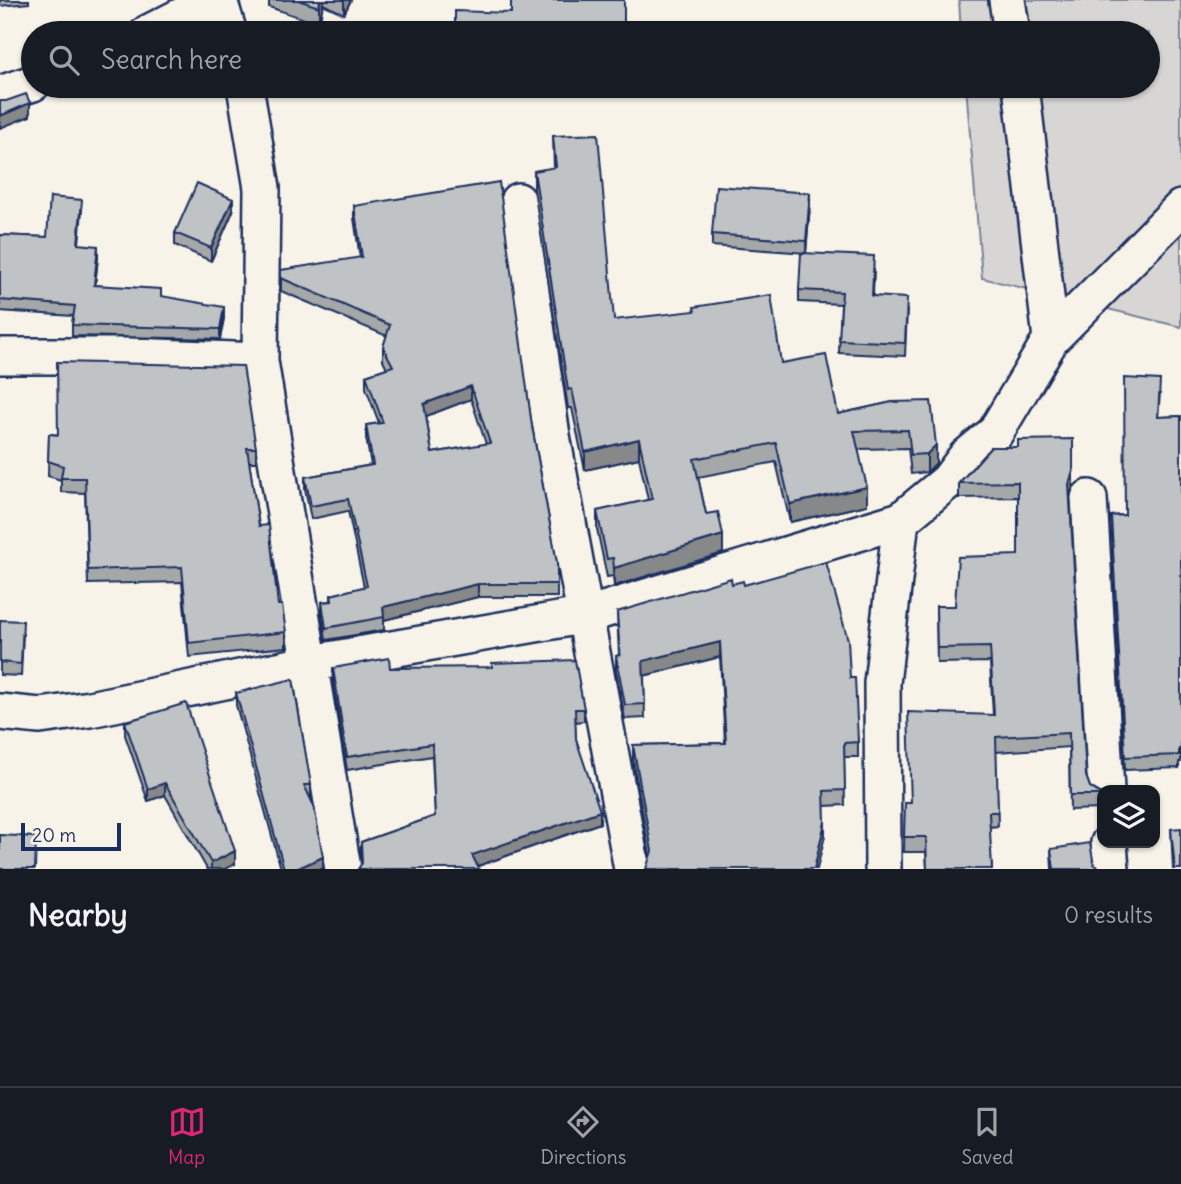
<!DOCTYPE html>
<style>
:root{--surface:#171b24;--page:#242831;--text:#f1f3f6;--muted:#9ea1a6;--line:#363941;--accent:#db2777}
body{margin:0;font-family:Delius,sans-serif;background:var(--page);color:var(--text)}
.controls{position:absolute;right:21px;bottom:21px;display:grid;overflow:hidden;border-radius:14px;box-shadow:0 2px 5px #0004}
.controls button{width:63px;height:63px;display:grid;place-items:center;padding:0;border:0;border-bottom:2px solid var(--line);background:var(--surface);color:var(--text);font:35px sans-serif}
.scale{position:absolute;left:21px;bottom:18px;width:100px;box-sizing:border-box;padding-left:7px;border:4px solid #1b2f5e;border-top:0;font-size:19px;line-height:24px;white-space:nowrap;color:#1b2f5e;-webkit-text-stroke:5px #f7f3e8;paint-order:stroke}
.list{margin:0;padding:0;list-style:none}
h2{display:flex;justify-content:space-between;align-items:center;height:91px;margin:0;padding:0 28px;font-size:30px}
h2 small{font-size:23px;font-weight:400;color:var(--muted)}
.icon{flex:none;width:38px;height:38px;fill:none;stroke:currentColor;stroke-width:2;stroke-linecap:round;stroke-linejoin:round}
.map{position:relative;flex:none;width:1181px;height:869px;overflow:hidden}
.search{position:absolute;background:var(--surface);box-shadow:0 2px 5px #0004;left:21px;right:21px;top:21px;height:77px;display:flex;align-items:center;gap:18px;box-sizing:border-box;padding:0 24px;border-radius:38px;color:var(--muted);font-size:26px}
.sheet{height:217px;background:var(--surface)}
nav{display:flex;justify-content:space-around;align-items:center;box-sizing:border-box;height:98px;border-top:2px solid var(--line);background:var(--surface);font-size:19px;color:var(--muted)}
nav a{display:grid;justify-items:center;gap:4px}
nav .on{color:var(--accent)}
.map>svg:first-child{display:block}
.green{fill:#d7d6d4;stroke:#798299;stroke-width:2}
.lines{fill:none;stroke-linecap:round;stroke-linejoin:round}
.minor-casing{stroke:#1b2f5e;stroke-width:40}
.minor{stroke:#f7f3e8;stroke-width:35}
.wall{fill:#a5a8a9;stroke:#1b2f5e;stroke-width:2;fill-rule:evenodd}
.shaded-wall{fill:#86888a;stroke:#1b2f5e;stroke-width:2}
.building{fill:#c0c3c5;stroke:#1b2f5e;stroke-width:2;fill-rule:evenodd}
</style>
<div class="map">
<svg width="1181" height="869" viewBox="0 0 1181 869">
<rect width="100%" height="100%" fill="#f7f3e8"/>
<filter id="ink" filterUnits="userSpaceOnUse"><feTurbulence type="fractalNoise" baseFrequency=".0143" numOctaves="2"/><feDisplacementMap in="SourceGraphic" scale="14" xChannelSelector="R" yChannelSelector="G"/><feConvolveMatrix kernelMatrix="1 2 1 2 8 2 1 2 1" color-interpolation-filters="sRGB"/></filter>
<g filter="url(#ink)">
<path class="green" d="M 959,0 L 1181,0 L 1181,327 L 982,278 L 966,86 L 1148,86 L 1148,33 L 961,33 Z"/>
<g class="lines">
<g class="minor-casing">
<path id="minor" d="M 219,0 L 229,33
M 1007,0 L 1012,33
M 148,33 L 213,0
M 245,86 L 262,188 L 260,361 L 343,869
M 1021,86 L 1051,339
M 0,94 L 33,83
M 518,201 L 552,436 L 632,869
M 0,356 L 130,356 L 260,361
M 1089,498 L 1106,790
M 0,712 L 40,716 L 90,709 L 312,663 L 587,615 L 901,520 L 948,481 L 966,457 L 995,433 L 1051,339 L 1181,208
M 1109,843 L 1111,869
M 883,869 L 882,683 L 901,520"/>
</g>
<use href="#minor" class="minor"/>
</g>
<path class="wall" d="M 0,0 L 29,0 L 29,3 L 0,6 Z
M 269,0 L 351,0 L 344,14 L 323,4 L 319,24 L 269,7 Z
M 453,86 L 548,86 L 548,94 L 453,97 Z
M 553,136 L 614,320 L 781,363 L 838,414 L 892,402 L 936,463 L 927,472 L 911,474 L 908,448 L 858,449 L 867,505 L 790,522 L 776,462 L 698,477 L 706,514 L 723,553 L 614,586 L 613,576 L 607,577 L 597,529 L 597,511 L 648,500 L 639,458 L 585,470 L 572,408 L 568,408 L 534,189 L 534,171 L 554,168 Z
M 810,205 L 806,253 L 712,246 L 712,234 Z
M 354,206 L 532,426 L 557,563 L 557,597 L 478,597 L 384,620 L 384,630 L 326,640 L 322,615 L 322,602 L 331,601 L 331,595 L 364,587 L 348,511 L 311,519 L 305,489 L 305,477 L 371,465 L 366,438 L 366,425 L 379,423 L 366,388 L 366,375 L 387,368 L 383,360 L 383,347 L 387,336 L 281,291 L 281,270 L 360,258 L 354,218 ZM 471,399 L 486,444 L 432,453 L 426,416 Z
M 82,210 L 79,244 L 98,257 L 95,285 L 161,296 L 224,318 L 220,339 L 72,336 L 72,325 L 73,316 L 0,311 L 0,235 L 47,237 Z
M 233,211 L 211,261 L 175,245 L 175,233 Z
M 874,269 L 873,296 L 907,310 L 905,356 L 839,353 L 841,304 L 799,302 L 799,290 Z
M 1160,393 L 1158,417 L 1181,416 L 1181,762 L 1179,762 L 1179,768 L 1125,770 L 1111,516 L 1125,515 Z
M 49,434 L 256,448 L 256,462 L 249,462 L 259,526 L 278,605 L 286,632 L 286,647 L 189,657 L 182,582 L 88,584 L 85,493 L 61,492 L 61,480 L 48,476 Z
M 991,447 L 1073,486 L 1070,497 L 1086,776 L 1090,787 L 1102,794 L 1102,809 L 1070,810 L 1069,747 L 996,752 L 998,826 L 989,827 L 992,869 L 927,869 L 926,852 L 904,852 L 905,803 L 911,803 L 993,715 L 990,662 L 937,663 L 936,606 L 955,606 L 1018,555 L 1018,497 L 959,498 L 959,483 Z
M 732,584 L 744,585 L 850,678 L 858,742 L 858,757 L 844,757 L 845,805 L 824,806 L 825,836 L 650,856 L 633,760 L 633,745 L 725,743 L 720,657 L 644,676 L 645,718 L 625,719 L 616,670 L 616,656 L 619,655 L 617,612 Z
M 0,620 L 23,634 L 21,676 L 0,675 Z
M 333,668 L 390,668 L 584,709 L 584,721 L 575,722 L 576,739 L 600,823 L 478,866 L 361,864 L 361,842 L 435,816 L 432,756 L 347,770 L 333,681 Z
M 236,693 L 311,785 L 311,797 L 310,797 L 323,869 L 281,869 L 236,705 Z
M 125,722 L 235,864 L 225,869 L 207,869 L 165,795 L 148,801 L 125,735 Z
M 1171,829 L 1181,869 L 1173,869 Z
M 1051,849 L 1094,865 L 1100,869 L 1052,869 Z"/>
<path class="shaded-wall" d="M 320,0 L 323,0 L 323,4 L 319,24 L 319,7 Z
M 344,0 L 351,0 L 344,14 Z
M 30,103 L 30,116 L 0,128 L 0,116 Z
M 810,193 L 810,205 L 806,253 L 806,241 Z
M 233,199 L 233,211 L 211,261 L 211,248 Z
M 98,246 L 98,257 L 94,295 L 94,285 Z
M 224,307 L 224,318 L 220,339 L 220,329 Z
M 471,386 L 471,399 L 424,417 L 424,404 Z
M 639,439 L 639,458 L 585,470 L 585,452 Z
M 936,445 L 936,463 L 927,472 L 927,454 Z
M 1073,471 L 1073,486 L 1069,499 L 1069,484 Z
M 867,487 L 867,505 L 790,522 L 790,504 Z
M 723,535 L 723,553 L 614,586 L 614,568 Z
M 478,584 L 478,597 L 384,620 L 383,607 Z
M 720,642 L 720,657 L 643,676 L 643,661 Z
M 165,783 L 165,795 L 148,801 L 148,789 Z
M 600,811 L 600,823 L 472,868 L 472,855 Z
M 825,822 L 825,836 L 817,869 L 814,869 Z
M 235,851 L 235,864 L 225,869 L 211,869 L 211,863 Z
M 323,857 L 323,869 L 296,869 Z"/>
<path class="building" d="M 298,0 L 320,0 L 319,7 Z
M 511,0 L 624,0 L 624,33 L 455,33 L 455,11 L 511,13 Z
M 26,94 L 30,103 L 0,116 L 0,101 L 6,101 Z
M 598,134 L 614,320 L 695,311 L 694,307 L 771,295 L 781,363 L 826,355 L 838,414 L 892,402 L 931,401 L 936,445 L 927,454 L 911,455 L 908,430 L 854,431 L 867,487 L 790,504 L 776,443 L 694,459 L 706,514 L 718,512 L 723,535 L 614,568 L 613,558 L 607,559 L 597,511 L 652,499 L 639,439 L 585,452 L 572,389 L 568,390 L 534,171 L 556,167 L 553,136 Z
M 499,182 L 532,426 L 557,563 L 557,584 L 478,584 L 383,607 L 384,617 L 326,628 L 322,602 L 332,601 L 331,595 L 367,586 L 348,499 L 311,506 L 305,477 L 373,465 L 366,425 L 383,423 L 366,375 L 393,366 L 383,347 L 390,325 L 281,278 L 281,270 L 362,257 L 354,206 ZM 471,386 L 490,443 L 432,453 L 424,404 Z
M 197,183 L 233,199 L 211,248 L 175,233 Z
M 716,186 L 810,193 L 806,241 L 712,234 Z
M 50,197 L 82,200 L 78,244 L 98,246 L 94,285 L 161,289 L 161,296 L 224,307 L 220,329 L 72,325 L 75,306 L 0,300 L 0,235 L 47,237 Z
M 801,253 L 874,256 L 872,296 L 907,298 L 905,343 L 839,340 L 842,292 L 799,290 Z
M 57,362 L 243,366 L 256,448 L 247,448 L 259,526 L 269,525 L 278,605 L 282,605 L 286,632 L 189,643 L 182,567 L 88,570 L 85,478 L 61,478 L 63,466 L 48,461 L 49,434 L 58,435 Z
M 1124,378 L 1160,380 L 1158,417 L 1181,416 L 1181,749 L 1179,749 L 1179,755 L 1125,757 L 1111,516 L 1125,515 Z
M 1073,439 L 1073,471 L 1069,484 L 1086,776 L 1090,787 L 1102,795 L 1070,795 L 1069,733 L 996,737 L 998,812 L 989,812 L 992,869 L 927,869 L 926,837 L 904,837 L 905,803 L 911,803 L 908,712 L 994,715 L 990,647 L 937,648 L 936,606 L 955,606 L 958,557 L 1018,555 L 1018,482 L 959,483 L 991,447 L 1018,447 L 1018,440 Z
M 826,562 L 848,640 L 850,678 L 855,678 L 858,742 L 844,743 L 845,790 L 824,791 L 825,822 L 814,869 L 646,869 L 652,851 L 633,745 L 726,743 L 720,642 L 643,661 L 645,704 L 625,705 L 616,656 L 620,655 L 617,612 L 731,578 L 732,584 L 743,581 L 744,585 Z
M 0,620 L 23,621 L 21,664 L 0,662 Z
M 389,658 L 390,668 L 492,667 L 492,663 L 575,660 L 584,709 L 575,709 L 576,739 L 600,811 L 472,855 L 479,869 L 358,869 L 362,863 L 361,842 L 435,816 L 432,744 L 347,757 L 333,668 Z
M 293,679 L 311,785 L 304,785 L 314,806 L 323,857 L 296,869 L 284,869 L 236,693 Z
M 186,703 L 235,851 L 211,863 L 165,783 L 148,789 L 125,722 Z
M 1181,828 L 1181,869 L 1175,869 L 1171,829 Z
M 0,835 L 36,837 L 35,869 L 0,869 Z
M 1090,843 L 1094,865 L 1100,869 L 1054,869 L 1051,849 Z"/>
</g>
</svg>
<div class="controls">
<button><svg class="icon" aria-label="layers" viewBox="0 0 24 24"><path d="M12 4l9 5-9 5-9-5zM3 14l9 5 9-5"/></svg></button>
</div>
<div class="scale">20 m</div>
<div class="search"><svg class="icon" aria-label="search" viewBox="0 0 24 24"><circle cx="10" cy="10" r="6"/><path d="M15 15l6 6"/></svg>Search here</div>
</div>
<section class="sheet">
<h2>Nearby<small>0 results</small></h2>
<ul class="list">
</ul>
</section>
<nav>
<a class="on"><svg class="icon" aria-label="map" viewBox="0 0 24 24"><path d="M3 6l6-2 6 2 6-2v14l-6 2-6-2-6 2zM9 4v14M15 6v14"/></svg>Map</a>
<a><svg class="icon" aria-label="directions" viewBox="0 0 24 24"><path d="M12 3l9 9-9 9-9-9zM9 14v-3h6M13 9l2 2-2 2"/></svg>Directions</a>
<a><svg class="icon" aria-label="saved" viewBox="0 0 24 24"><path d="M7 4h10v16l-5-4-5 4z"/></svg>Saved</a>
</nav>
